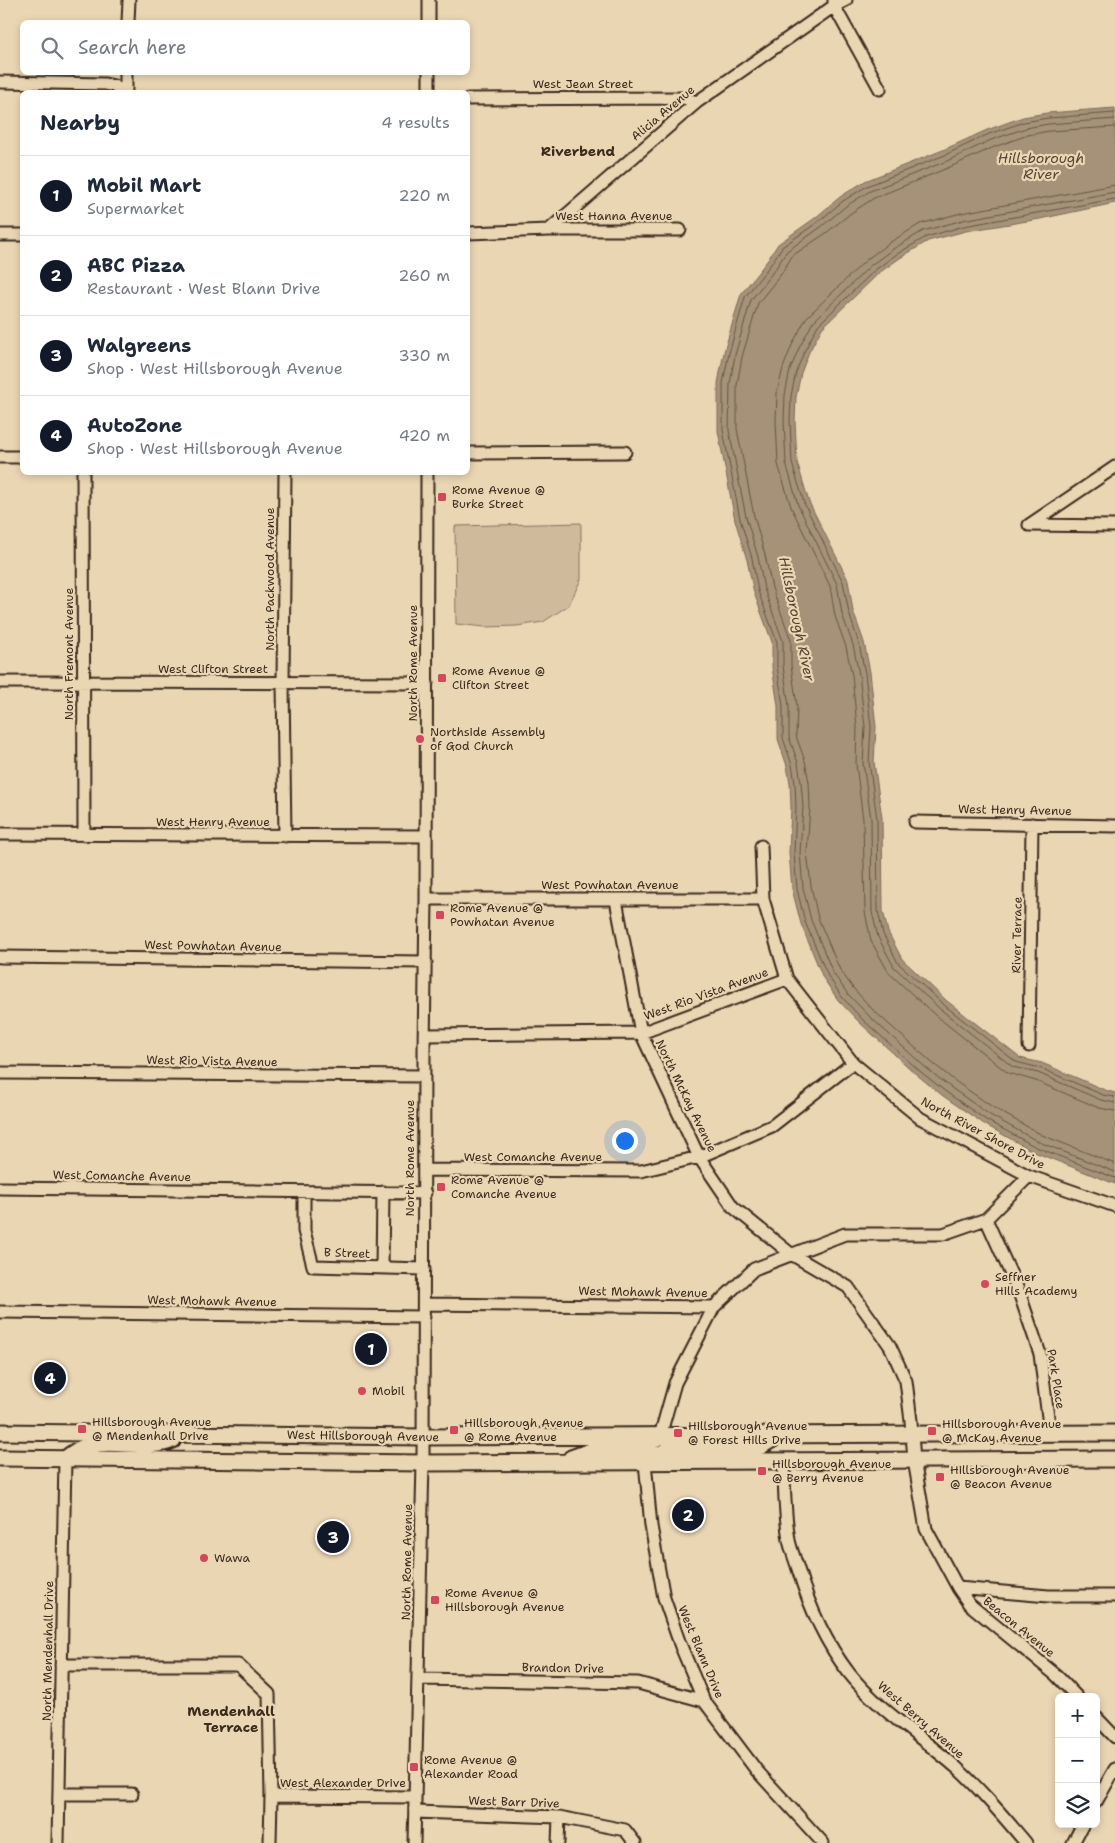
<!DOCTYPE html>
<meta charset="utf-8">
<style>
:root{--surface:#fff;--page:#f2f2f3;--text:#1f2937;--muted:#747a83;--line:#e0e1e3;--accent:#111827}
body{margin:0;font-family:"Shantell Sans",sans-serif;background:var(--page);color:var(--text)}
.controls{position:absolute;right:15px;bottom:15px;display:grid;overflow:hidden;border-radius:8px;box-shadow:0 2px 8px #0003}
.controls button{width:45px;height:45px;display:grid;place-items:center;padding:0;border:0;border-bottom:1px solid var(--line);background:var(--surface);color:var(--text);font:25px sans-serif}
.you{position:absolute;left:624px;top:1140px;width:18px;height:18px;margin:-12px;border:4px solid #fff;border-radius:50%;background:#1a73e8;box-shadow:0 0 0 8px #1a73e833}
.badge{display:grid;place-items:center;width:32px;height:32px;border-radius:50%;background:var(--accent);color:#fff;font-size:16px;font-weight:700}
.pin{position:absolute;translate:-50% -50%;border:2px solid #fff;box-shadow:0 1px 5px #0006}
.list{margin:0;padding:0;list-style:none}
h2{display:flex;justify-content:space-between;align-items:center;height:65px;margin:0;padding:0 20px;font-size:21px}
h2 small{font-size:16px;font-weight:400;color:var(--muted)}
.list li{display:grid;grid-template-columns:32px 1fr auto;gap:15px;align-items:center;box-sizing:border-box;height:80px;padding:0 20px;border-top:1px solid var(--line)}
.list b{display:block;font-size:19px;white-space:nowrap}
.list p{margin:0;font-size:16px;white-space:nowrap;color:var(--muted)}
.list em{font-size:16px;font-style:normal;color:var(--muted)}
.icon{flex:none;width:28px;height:28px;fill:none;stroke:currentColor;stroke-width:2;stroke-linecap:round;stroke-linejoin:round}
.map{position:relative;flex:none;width:1115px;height:1843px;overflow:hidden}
.search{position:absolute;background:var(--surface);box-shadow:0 2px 8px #0003;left:20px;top:20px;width:450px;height:55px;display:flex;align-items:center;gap:12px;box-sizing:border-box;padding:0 18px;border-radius:8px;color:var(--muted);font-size:19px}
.panel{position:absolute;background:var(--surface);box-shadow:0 2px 8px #0003;left:20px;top:90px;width:450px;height:385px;border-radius:8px}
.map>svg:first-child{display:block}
.green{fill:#cfba9c;stroke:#85725d}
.water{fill:#a69279;stroke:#7b6855}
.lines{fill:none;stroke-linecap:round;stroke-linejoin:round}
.shore{stroke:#665442;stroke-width:1}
.minor-casing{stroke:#3b2a1e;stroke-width:15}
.major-casing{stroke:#3b2a1e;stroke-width:19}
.minor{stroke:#ebd6b4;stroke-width:11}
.major{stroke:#ebd6b4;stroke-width:15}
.poi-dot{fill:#d1495b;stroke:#ebd6b4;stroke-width:2}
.labels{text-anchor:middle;stroke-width:4.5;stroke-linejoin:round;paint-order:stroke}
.street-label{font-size:12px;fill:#3b2a1e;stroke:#ebd6b4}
.poi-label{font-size:12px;fill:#3b2a1e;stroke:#ebd6b4;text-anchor:start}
.neighbourhood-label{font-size:14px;font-weight:bold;fill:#3b2a1e;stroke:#ebd6b4}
.water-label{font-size:14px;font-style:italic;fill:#564435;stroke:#ebd6b4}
</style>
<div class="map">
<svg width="1115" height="1843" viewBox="0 0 1115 1843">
<rect width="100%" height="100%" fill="#ebd6b4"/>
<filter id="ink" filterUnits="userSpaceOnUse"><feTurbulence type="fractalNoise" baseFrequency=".02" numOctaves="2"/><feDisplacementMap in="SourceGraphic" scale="10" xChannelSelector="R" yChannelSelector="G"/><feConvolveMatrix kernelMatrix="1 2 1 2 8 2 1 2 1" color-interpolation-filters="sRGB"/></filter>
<g filter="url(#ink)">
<path class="green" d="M 581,523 L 581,579 L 569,605 L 543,622 L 517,626 L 485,627 L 456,624 L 455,526 Z"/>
<path class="water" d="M 1115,108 L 1115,203 L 1040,219 L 966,231 L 928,241 L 900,258 L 879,273 L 822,328 L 809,352 L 801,373 L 796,397 L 795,421 L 797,462 L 809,502 L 848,580 L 853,611 L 864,642 L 870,672 L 876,727 L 874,762 L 882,818 L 883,911 L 888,932 L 902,959 L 947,1001 L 1020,1058 L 1042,1063 L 1105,1090 L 1115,1093 L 1115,1184 L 1034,1152 L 984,1124 L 943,1096 L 917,1075 L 860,1023 L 838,1000 L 823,978 L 801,924 L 792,889 L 789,853 L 791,807 L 790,783 L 787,766 L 778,739 L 778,706 L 772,667 L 772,642 L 754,593 L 747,560 L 735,520 L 718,431 L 718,383 L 724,352 L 741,294 L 767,261 L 778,244 L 815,218 L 840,197 L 865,181 L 943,150 L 987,130 L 1023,117 L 1047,113 Z"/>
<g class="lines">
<path class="shore" d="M 1115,113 L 1048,118 L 1024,122 L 989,134 L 945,155 L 867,186 L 843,201 L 818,222 L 782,247 L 771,264 L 745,297 L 729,353 L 723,383 L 723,430 L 740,519 L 752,558 L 758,591 L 777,642 L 777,666 L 783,706 L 783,738 L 792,765 L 795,783 L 796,807 L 794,853 L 797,889 L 805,922 L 828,976 L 842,997 L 863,1020 L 921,1072 L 946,1092 L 986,1120 L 1036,1147 L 1115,1178
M 1115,119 L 1048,124 L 1026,128 L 991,140 L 947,161 L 870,191 L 846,206 L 821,227 L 787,251 L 776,268 L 751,300 L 735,355 L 730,384 L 729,430 L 746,517 L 758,557 L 764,589 L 783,641 L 783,666 L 789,706 L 789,737 L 798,763 L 801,782 L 803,807 L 800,853 L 803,888 L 811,920 L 833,973 L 847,993 L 868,1015 L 925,1067 L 950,1087 L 990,1115 L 1039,1142 L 1115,1172
M 1115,127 L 1049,131 L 1028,135 L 994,147 L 950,167 L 874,198 L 851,213 L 826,233 L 792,256 L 782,273 L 758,303 L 742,357 L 737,385 L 737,429 L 754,516 L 765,555 L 772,588 L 791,640 L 791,665 L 797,706 L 796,736 L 805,761 L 809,782 L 810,807 L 807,852 L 811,886 L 818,918 L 840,970 L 853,988 L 873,1010 L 930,1061 L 955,1081 L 994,1108 L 1042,1135 L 1115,1164
M 1115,185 L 961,213 L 920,224 L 889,243 L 866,260 L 806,318 L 792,345 L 783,368 L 777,393 L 776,421 L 778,464 L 791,507 L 830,586 L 835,616 L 846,647 L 852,675 L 857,727 L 856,764 L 863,820 L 865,912 L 871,941 L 889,973 L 935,1015 L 1008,1073 L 1036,1081 L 1099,1108 L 1115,1111
M 1115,192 L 963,220 L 923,231 L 893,249 L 871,265 L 813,322 L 799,348 L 790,370 L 785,395 L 784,421 L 786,463 L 798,505 L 837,584 L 842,614 L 853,645 L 859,674 L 865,727 L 863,763 L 871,819 L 872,912 L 878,937 L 894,967 L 940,1009 L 1013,1067 L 1038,1073 L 1101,1100 L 1115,1103
M 1115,199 L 964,226 L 926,237 L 897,254 L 875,270 L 818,325 L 805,350 L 796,372 L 791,396 L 790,421 L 792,463 L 804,503 L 843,582 L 849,613 L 859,644 L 865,673 L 871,727 L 869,762 L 877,819 L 878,911 L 883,934 L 898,963 L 944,1005 L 1016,1062 L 1040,1068 L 1103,1095 L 1115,1097"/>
<g class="minor-casing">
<path id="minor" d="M 834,0 L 834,6 L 880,89
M 128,22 L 129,0
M 429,22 L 429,0
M 0,82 L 105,84 L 114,86 L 124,92
M 126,92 L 126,72
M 429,92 L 429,72
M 468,99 L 684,98 L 697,102
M 549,230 L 680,230
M 468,233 L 549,230 L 697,102 L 834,6 L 846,0
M 0,235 L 22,235
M 468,453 L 625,452
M 0,457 L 22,457
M 83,472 L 84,835
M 285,472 L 283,683 L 285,836
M 1029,525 L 1115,467
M 1029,525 L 1115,526
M 0,682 L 427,683
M 915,822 L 1115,826
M 0,834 L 426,836
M 761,846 L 763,899 L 787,979 L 853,1063 L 920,1118 L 1029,1176 L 1115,1206
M 426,899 L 763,899
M 616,900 L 641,1033 L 699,1157 L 733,1207 L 791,1254 L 848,1287 L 890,1346 L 906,1381 L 911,1421 L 914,1460 L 926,1529 L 958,1588 L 969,1604 L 1056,1675 L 1077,1697
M 0,957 L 426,962
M 424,1035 L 641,1033 L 787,979
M 1029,1046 L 1032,824
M 0,1073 L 424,1076
M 424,1170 L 641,1171 L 699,1157 L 772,1126 L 853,1063
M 0,1188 L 425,1193
M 304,1192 L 304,1231 L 313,1266 L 424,1269
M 986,1219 L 1019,1292 L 1040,1354 L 1050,1433
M 382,1268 L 383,1192
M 424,1304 L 714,1307 L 754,1269 L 845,1234 L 943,1234 L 986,1219 L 1029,1176
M 0,1312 L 424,1317
M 660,1436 L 675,1383 L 714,1307
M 784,1461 C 784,1487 785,1514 789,1540 C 791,1550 795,1559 798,1569 C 809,1606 825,1642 849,1673 C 879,1711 922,1737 957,1768 C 982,1791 1004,1817 1026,1843
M 645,1462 L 651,1526 L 664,1598 L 680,1644 L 704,1701 L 757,1771 L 823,1843
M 958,1588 L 1048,1596 L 1115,1596
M 61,1665 L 238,1665 L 269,1694 L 271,1796 L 270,1843
M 418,1679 L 638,1683 L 704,1701
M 1096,1717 L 1115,1737
M 59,1794 L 132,1794
M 271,1796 L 415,1797
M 1096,1802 L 1115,1769
M 415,1812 L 559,1817 L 625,1830 L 635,1843
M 58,1843 L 65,1459
M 414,1843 L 423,1463 L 424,1051 L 426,899 L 427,472
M 558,1843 L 559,1817
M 1073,1843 L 1083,1824"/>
</g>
<g class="major-casing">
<path id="major" d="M 0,1432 L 423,1437 L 1115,1433
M 0,1458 L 423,1463 L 1115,1459
M 571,1458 L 599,1448 L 643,1447 L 660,1436
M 65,1459 C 71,1454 77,1449 85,1447 C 111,1437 146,1452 173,1440
M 648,1460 L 674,1447 L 761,1446 L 773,1439"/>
</g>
<use href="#minor" class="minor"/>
<use href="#major" class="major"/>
</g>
</g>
<g class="poi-dot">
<rect x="437" y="492" width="10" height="10" rx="2.5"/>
<rect x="437" y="673" width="10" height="10" rx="2.5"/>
<circle cx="420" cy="739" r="5"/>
<rect x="435" y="910" width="10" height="10" rx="2.5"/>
<rect x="436" y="1182" width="10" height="10" rx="2.5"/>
<circle cx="985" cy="1284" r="5"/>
<circle cx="362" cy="1391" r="5"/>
<rect x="77" y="1424" width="10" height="10" rx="2.5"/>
<rect x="449" y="1425" width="10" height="10" rx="2.5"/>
<rect x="927" y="1426" width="10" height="10" rx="2.5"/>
<rect x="673" y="1428" width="10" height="10" rx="2.5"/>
<rect x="757" y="1466" width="10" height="10" rx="2.5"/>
<rect x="935" y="1472" width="10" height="10" rx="2.5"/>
<circle cx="204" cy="1558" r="5"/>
<rect x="430" y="1595" width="10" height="10" rx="2.5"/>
<rect x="409" y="1762" width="10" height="10" rx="2.5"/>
</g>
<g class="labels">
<g class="street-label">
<text x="583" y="88">West Jean Street</text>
<text transform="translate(663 113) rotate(-40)" y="4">Alicia Avenue</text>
<text x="614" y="220">West Hanna Avenue</text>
<text transform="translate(270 579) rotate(-90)" y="4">North Packwood Avenue</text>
<text transform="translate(69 654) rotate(-90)" y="4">North Fremont Avenue</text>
<text transform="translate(413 663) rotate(-90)" y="4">North Rome Avenue</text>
<text x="213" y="673">West Clifton Street</text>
<text transform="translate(1015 810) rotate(1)" y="4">West Henry Avenue</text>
<text x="213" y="826">West Henry Avenue</text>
<text x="610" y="889">West Powhatan Avenue</text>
<text transform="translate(1017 935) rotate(-89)" y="4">River Terrace</text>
<text transform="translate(213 946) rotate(1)" y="4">West Powhatan Avenue</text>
<text transform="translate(706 994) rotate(-20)" y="4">West Rio Vista Avenue</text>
<text transform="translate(212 1061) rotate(1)" y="4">West Rio Vista Avenue</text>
<text transform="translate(686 1096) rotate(64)" y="4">North McKay Avenue</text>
<text transform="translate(983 1133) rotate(28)" y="4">North River Shore Drive</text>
<text x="533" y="1161">West Comanche Avenue</text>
<text transform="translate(410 1158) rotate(-90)" y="4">North Rome Avenue</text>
<text transform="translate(122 1176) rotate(1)" y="4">West Comanche Avenue</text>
<text transform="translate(347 1253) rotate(2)" y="4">B Street</text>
<text transform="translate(643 1292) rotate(1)" y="4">West Mohawk Avenue</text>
<text transform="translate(212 1301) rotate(1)" y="4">West Mohawk Avenue</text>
<text transform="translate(1056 1379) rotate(81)" y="4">Park Place</text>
<text transform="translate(363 1436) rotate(1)" y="4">West Hillsborough Avenue</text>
<text transform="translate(407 1562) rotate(-89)" y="4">North Rome Avenue</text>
<text transform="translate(1019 1627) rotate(39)" y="4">Beacon Avenue</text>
<text transform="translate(48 1651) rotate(-89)" y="4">North Mendenhall Drive</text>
<text transform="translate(701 1652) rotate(67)" y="4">West Blann Drive</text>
<text transform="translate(563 1668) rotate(1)" y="4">Brandon Drive</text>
<text transform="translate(921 1720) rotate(41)" y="4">West Berry Avenue</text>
<text x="343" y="1787">West Alexander Drive</text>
<text transform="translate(514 1802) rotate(2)" y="4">West Barr Drive</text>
</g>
<g class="poi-label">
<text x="452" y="494">Rome Avenue @<tspan x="452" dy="14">Burke Street</tspan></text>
<text x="452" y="675">Rome Avenue @<tspan x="452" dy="14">Clifton Street</tspan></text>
<text x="430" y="736">Northside Assembly<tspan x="430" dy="14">of God Church</tspan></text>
<text x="450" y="912">Rome Avenue @<tspan x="450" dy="14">Powhatan Avenue</tspan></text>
<text x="451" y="1184">Rome Avenue @<tspan x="451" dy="14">Comanche Avenue</tspan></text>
<text x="995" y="1281">Seffner<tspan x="995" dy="14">Hills Academy</tspan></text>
<text x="372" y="1395">Mobil</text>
<text x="92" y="1426">Hillsborough Avenue<tspan x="92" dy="14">@ Mendenhall Drive</tspan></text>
<text x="464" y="1427">Hillsborough Avenue<tspan x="464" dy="14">@ Rome Avenue</tspan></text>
<text x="942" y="1428">Hillsborough Avenue<tspan x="942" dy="14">@ McKay Avenue</tspan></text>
<text x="688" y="1430">Hillsborough Avenue<tspan x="688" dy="14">@ Forest Hills Drive</tspan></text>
<text x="772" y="1468">Hillsborough Avenue<tspan x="772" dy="14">@ Berry Avenue</tspan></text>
<text x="950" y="1474">Hillsborough Avenue<tspan x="950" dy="14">@ Beacon Avenue</tspan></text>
<text x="214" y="1562">Wawa</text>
<text x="445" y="1597">Rome Avenue @<tspan x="445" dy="14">Hillsborough Avenue</tspan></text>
<text x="424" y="1764">Rome Avenue @<tspan x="424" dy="14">Alexander Road</tspan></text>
</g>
<g class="neighbourhood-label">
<text x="578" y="156">Riverbend</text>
<text x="231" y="1716">Mendenhall<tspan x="231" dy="16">Terrace</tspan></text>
</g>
<g class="water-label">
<text x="1041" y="163">Hillsborough<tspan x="1041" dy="16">River</tspan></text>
<text transform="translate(797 619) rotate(78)" y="5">Hillsborough River</text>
</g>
</g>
</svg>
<div class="controls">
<button>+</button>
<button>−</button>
<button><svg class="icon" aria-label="layers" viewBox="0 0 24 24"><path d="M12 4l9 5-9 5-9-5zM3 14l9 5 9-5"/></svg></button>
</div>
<div class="you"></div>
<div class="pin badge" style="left:371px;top:1349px">1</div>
<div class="pin badge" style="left:688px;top:1515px">2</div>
<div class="pin badge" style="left:333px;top:1537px">3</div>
<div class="pin badge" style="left:50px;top:1378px">4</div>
<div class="search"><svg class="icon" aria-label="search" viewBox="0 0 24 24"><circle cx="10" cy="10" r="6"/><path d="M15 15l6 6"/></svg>Search here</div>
<section class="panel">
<h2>Nearby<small>4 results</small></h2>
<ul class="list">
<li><span class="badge">1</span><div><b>Mobil Mart</b><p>Supermarket</p></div><em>220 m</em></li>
<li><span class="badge">2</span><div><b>ABC Pizza</b><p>Restaurant · West Blann Drive</p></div><em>260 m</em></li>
<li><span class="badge">3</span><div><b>Walgreens</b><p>Shop · West Hillsborough Avenue</p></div><em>330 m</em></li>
<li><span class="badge">4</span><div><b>AutoZone</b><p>Shop · West Hillsborough Avenue</p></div><em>420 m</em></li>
</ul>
</section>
</div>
